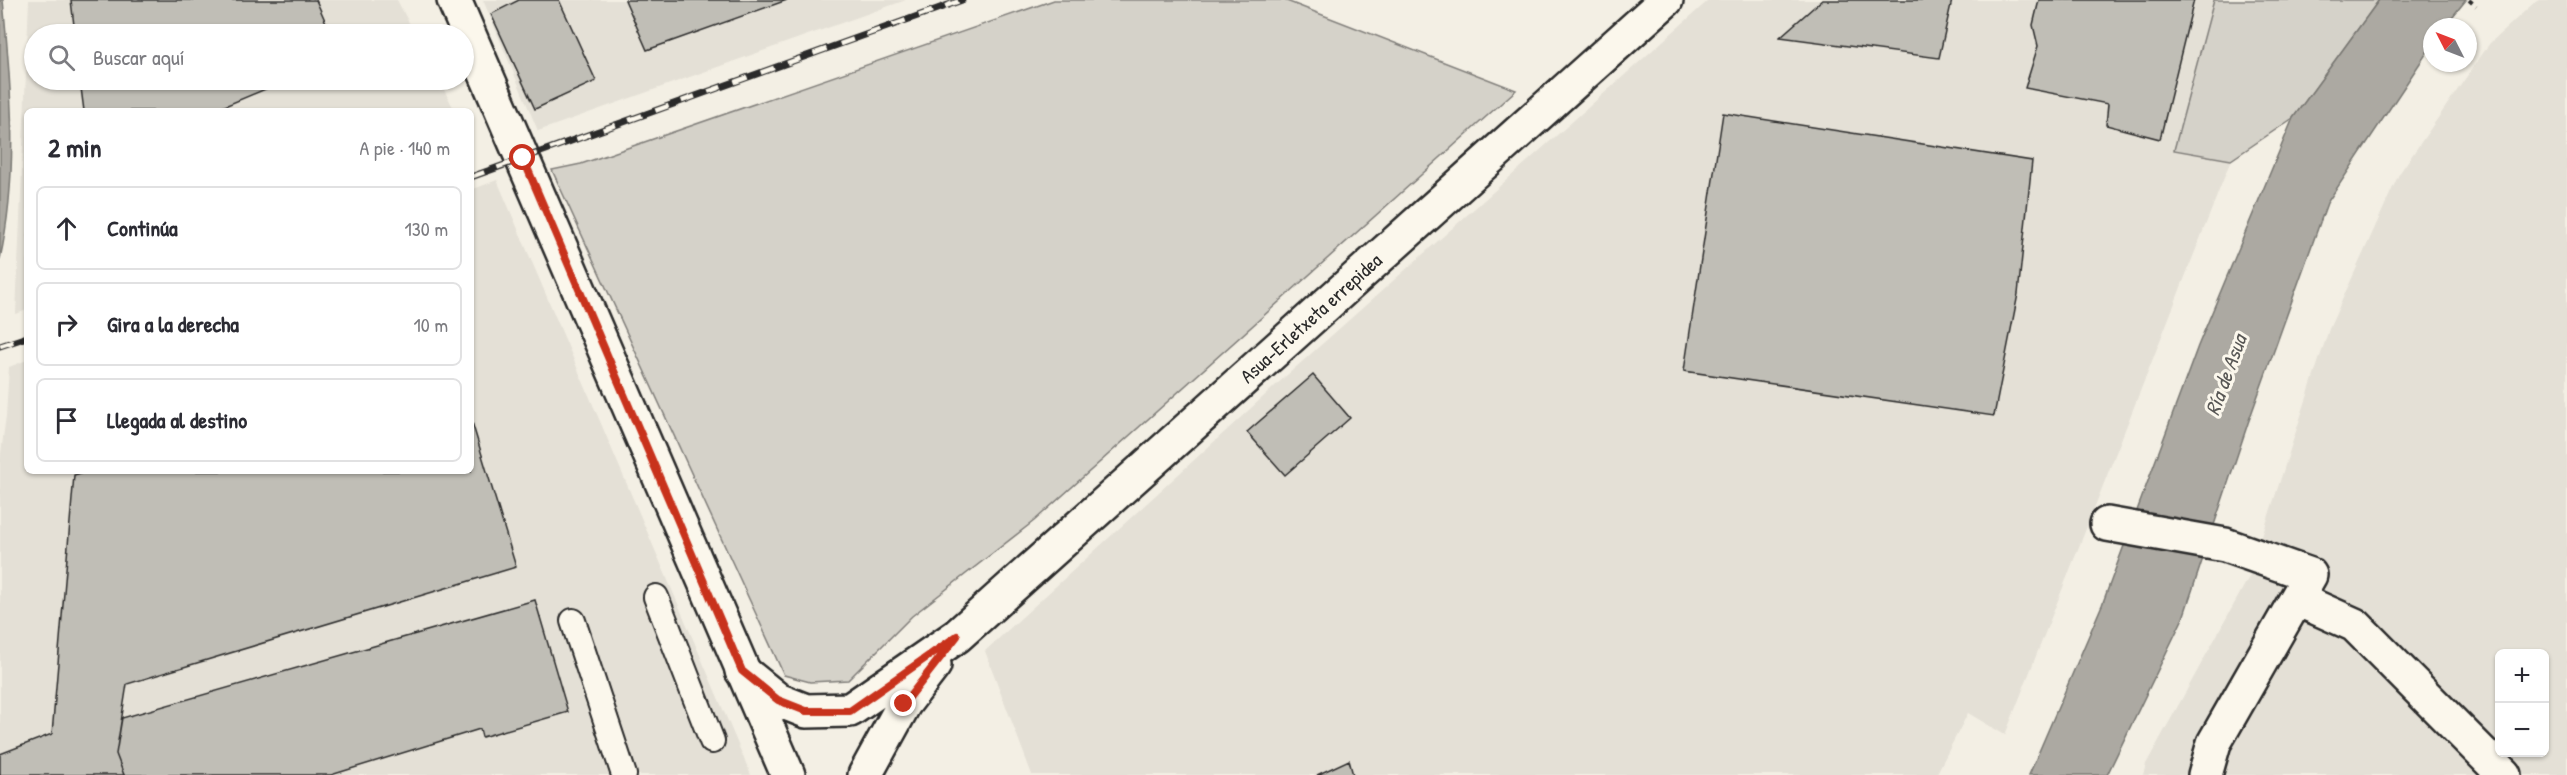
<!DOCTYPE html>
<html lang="es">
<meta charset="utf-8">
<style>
:root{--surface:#fff;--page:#f2f2f3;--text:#2b2b33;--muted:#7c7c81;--line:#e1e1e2}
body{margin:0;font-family:"Patrick Hand",sans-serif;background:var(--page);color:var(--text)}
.controls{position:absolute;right:18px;bottom:18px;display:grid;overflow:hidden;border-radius:9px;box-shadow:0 2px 4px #0004}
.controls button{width:54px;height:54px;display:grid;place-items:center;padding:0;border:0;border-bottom:2px solid var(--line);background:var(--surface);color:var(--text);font:30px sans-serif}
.compass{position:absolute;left:2423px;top:18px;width:54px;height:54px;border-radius:50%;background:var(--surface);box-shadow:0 2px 4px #0004;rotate:312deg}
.stop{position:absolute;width:18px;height:18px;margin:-14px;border:4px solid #c8321e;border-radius:50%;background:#fff}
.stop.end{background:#c8321e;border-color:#fff;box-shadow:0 2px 6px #0008}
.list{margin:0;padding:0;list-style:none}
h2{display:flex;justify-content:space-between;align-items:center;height:78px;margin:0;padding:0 24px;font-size:26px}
h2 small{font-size:20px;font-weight:400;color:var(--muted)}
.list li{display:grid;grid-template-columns:39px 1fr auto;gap:18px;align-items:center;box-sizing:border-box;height:84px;margin:0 12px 12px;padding:0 12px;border:2px solid var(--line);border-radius:9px}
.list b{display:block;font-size:22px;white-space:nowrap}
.list em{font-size:20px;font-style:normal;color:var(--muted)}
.icon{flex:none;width:33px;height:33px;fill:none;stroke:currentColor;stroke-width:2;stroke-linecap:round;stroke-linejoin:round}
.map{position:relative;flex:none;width:2567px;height:775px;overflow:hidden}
.search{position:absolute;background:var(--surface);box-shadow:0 2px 4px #0004;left:24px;top:24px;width:450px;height:66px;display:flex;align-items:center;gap:15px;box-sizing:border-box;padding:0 21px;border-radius:33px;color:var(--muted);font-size:22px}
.panel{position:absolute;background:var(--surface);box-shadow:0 2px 4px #0004;left:24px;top:108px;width:450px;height:366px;border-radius:9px}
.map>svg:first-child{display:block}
.built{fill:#e4e0d6;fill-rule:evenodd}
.green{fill:#d5d2c9;stroke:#807e7a;stroke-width:1.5}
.water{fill:#aca9a2;stroke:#787772;stroke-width:1.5}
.building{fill:#c0beb6;stroke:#2b2b2b;stroke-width:1.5}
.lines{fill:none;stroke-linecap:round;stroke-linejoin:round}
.lane-casing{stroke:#2b2b2b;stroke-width:28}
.street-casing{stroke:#2b2b2b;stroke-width:38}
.primary-casing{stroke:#2b2b2b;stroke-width:38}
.path{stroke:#2b2b2b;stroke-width:4;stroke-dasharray:4.5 4.5;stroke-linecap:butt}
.lane{stroke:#fbf7ec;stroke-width:24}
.street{stroke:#fbf7ec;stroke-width:33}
.primary{stroke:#fbf7ec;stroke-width:33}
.rail-casing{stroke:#2b2b2b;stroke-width:7}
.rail{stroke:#fbf7ec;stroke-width:4.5;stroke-dasharray:14;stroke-linecap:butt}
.route{stroke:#c8321e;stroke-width:8}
.labels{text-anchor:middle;stroke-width:6;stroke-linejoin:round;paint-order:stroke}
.street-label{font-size:20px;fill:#2b2b2b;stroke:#fbf7ec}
.water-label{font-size:21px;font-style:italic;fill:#585755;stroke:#fbf7ec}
</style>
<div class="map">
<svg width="2567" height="775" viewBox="0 0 2567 775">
<rect width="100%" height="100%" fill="#f3efe4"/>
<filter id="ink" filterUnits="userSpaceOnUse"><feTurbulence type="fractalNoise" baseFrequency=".0167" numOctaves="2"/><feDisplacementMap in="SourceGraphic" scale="12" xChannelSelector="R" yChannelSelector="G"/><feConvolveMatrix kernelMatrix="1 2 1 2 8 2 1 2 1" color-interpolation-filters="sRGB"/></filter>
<g filter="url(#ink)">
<path class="built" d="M 29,0 L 397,0 L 415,34 L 34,34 L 34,80 L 439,80 L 455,111 L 27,111 L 27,310 L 16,314 Z
M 483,0 L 906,0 L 538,131 Z
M 1709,0 L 2214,0 L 2174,150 L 2231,160 L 2005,735 L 1968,713 L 1936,775 L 1032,775 L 985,651 L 1286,376 Z
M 2537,0 L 2567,0 L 2567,775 L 2143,775 L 2146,764 L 2249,577 L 2329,329 L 2399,174 L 2490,43 ZM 2500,654 L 2544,654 L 2544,752 L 2500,752 Z
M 497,180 L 751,775 L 0,775 L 0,460 L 6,416 L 9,367 L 27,360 L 27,471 L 471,471 L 471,190 Z"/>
<path class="green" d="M 1054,0 L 1284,0 L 1516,90 L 1034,521 L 912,616 L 848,680 L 810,682 L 784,675 L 552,170 L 581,164 Z
M 2214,0 L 2379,0 L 2293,118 L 2231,160 L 2174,150 Z"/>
<path class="water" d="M 0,0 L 3,0 C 11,87 19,173 0,259 Z
M 2379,0 L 2466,0 L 2444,27 L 2432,27 L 2432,45 L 2327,203 L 2248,423 L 2183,618 L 2107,775 L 2029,775 L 2102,605 L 2198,346 L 2293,118 Z"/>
<path class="building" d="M 71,0 L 316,0 L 331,34 L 75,34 Z
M 519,0 L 559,0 L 596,81 L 535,109 L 491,14 Z
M 625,0 L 787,0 L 647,50 Z
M 1822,0 L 1952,0 L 1939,58 L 1780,37 Z
M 2039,0 L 2194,0 L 2160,139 L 2106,125 L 2108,104 L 2025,88 L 2038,46 L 2033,25 Z
M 80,80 L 287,80 L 213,111 L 84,111 Z
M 1723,113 L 2032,161 L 2018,294 L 1994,416 L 1684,371 Z
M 1313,375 L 1350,418 L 1285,475 L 1247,432 Z
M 471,419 L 516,567 L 127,684 L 116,754 L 124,775 L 0,775 L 0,754 L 52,734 L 74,475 L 87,471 L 471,471 Z
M 535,600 L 568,712 L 482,737 L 480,729 L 331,775 L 124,775 L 116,754 L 122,718 Z
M 1349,760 L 1353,775 L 1317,775 Z"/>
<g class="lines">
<g class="lane-casing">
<path id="lane" d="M 656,597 L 712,741
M 573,621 L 624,775"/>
</g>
<g class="street-casing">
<path id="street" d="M 2107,524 L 2225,545 L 2310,575 L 2214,743 L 2205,775
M 2297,599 L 2355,625 L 2504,775
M 742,671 L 778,700 L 806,711 L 850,710 L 957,636 L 1666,0
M 865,775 L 904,704 L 934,665"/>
</g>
<g class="primary-casing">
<path id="primary" d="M 454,0 L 788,775"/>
</g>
<path class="path" d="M 2469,0 L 2476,6"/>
<use href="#lane" class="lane"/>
<use href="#street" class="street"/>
<use href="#primary" class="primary"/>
<g class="rail-casing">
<path id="rail" d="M 471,177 L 962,0
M 0,346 L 27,337"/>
</g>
<use href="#rail" class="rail"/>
</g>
</g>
<g class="lines" filter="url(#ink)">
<path class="route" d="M 523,158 L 742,671 L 778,700 L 806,711 L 850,711 L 957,636 L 904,704"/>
</g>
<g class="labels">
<g class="street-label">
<text transform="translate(1311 318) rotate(-42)" y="7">Asua-Erletxeta errepidea</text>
</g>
<g class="water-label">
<text transform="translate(2226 375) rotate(-70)" y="7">Ría de Asua</text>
</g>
</g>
</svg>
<div class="controls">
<button>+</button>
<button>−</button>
</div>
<svg class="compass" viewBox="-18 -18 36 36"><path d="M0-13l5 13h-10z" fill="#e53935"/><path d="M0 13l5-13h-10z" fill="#7c7c81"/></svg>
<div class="stop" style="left:523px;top:158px"></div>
<div class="stop end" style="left:904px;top:704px"></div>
<div class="search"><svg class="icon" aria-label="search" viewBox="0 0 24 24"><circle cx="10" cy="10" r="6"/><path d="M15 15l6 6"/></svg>Buscar aquí</div>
<section class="panel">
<h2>2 min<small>A pie · 140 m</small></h2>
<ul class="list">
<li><svg class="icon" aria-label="ahead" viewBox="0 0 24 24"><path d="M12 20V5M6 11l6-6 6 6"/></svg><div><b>Continúa</b></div><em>130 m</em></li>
<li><svg class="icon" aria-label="right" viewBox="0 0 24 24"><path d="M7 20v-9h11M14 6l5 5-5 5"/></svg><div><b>Gira a la derecha</b></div><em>10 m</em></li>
<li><svg class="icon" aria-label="arrive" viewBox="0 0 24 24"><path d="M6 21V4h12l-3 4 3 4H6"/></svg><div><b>Llegada al destino</b></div></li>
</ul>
</section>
</div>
